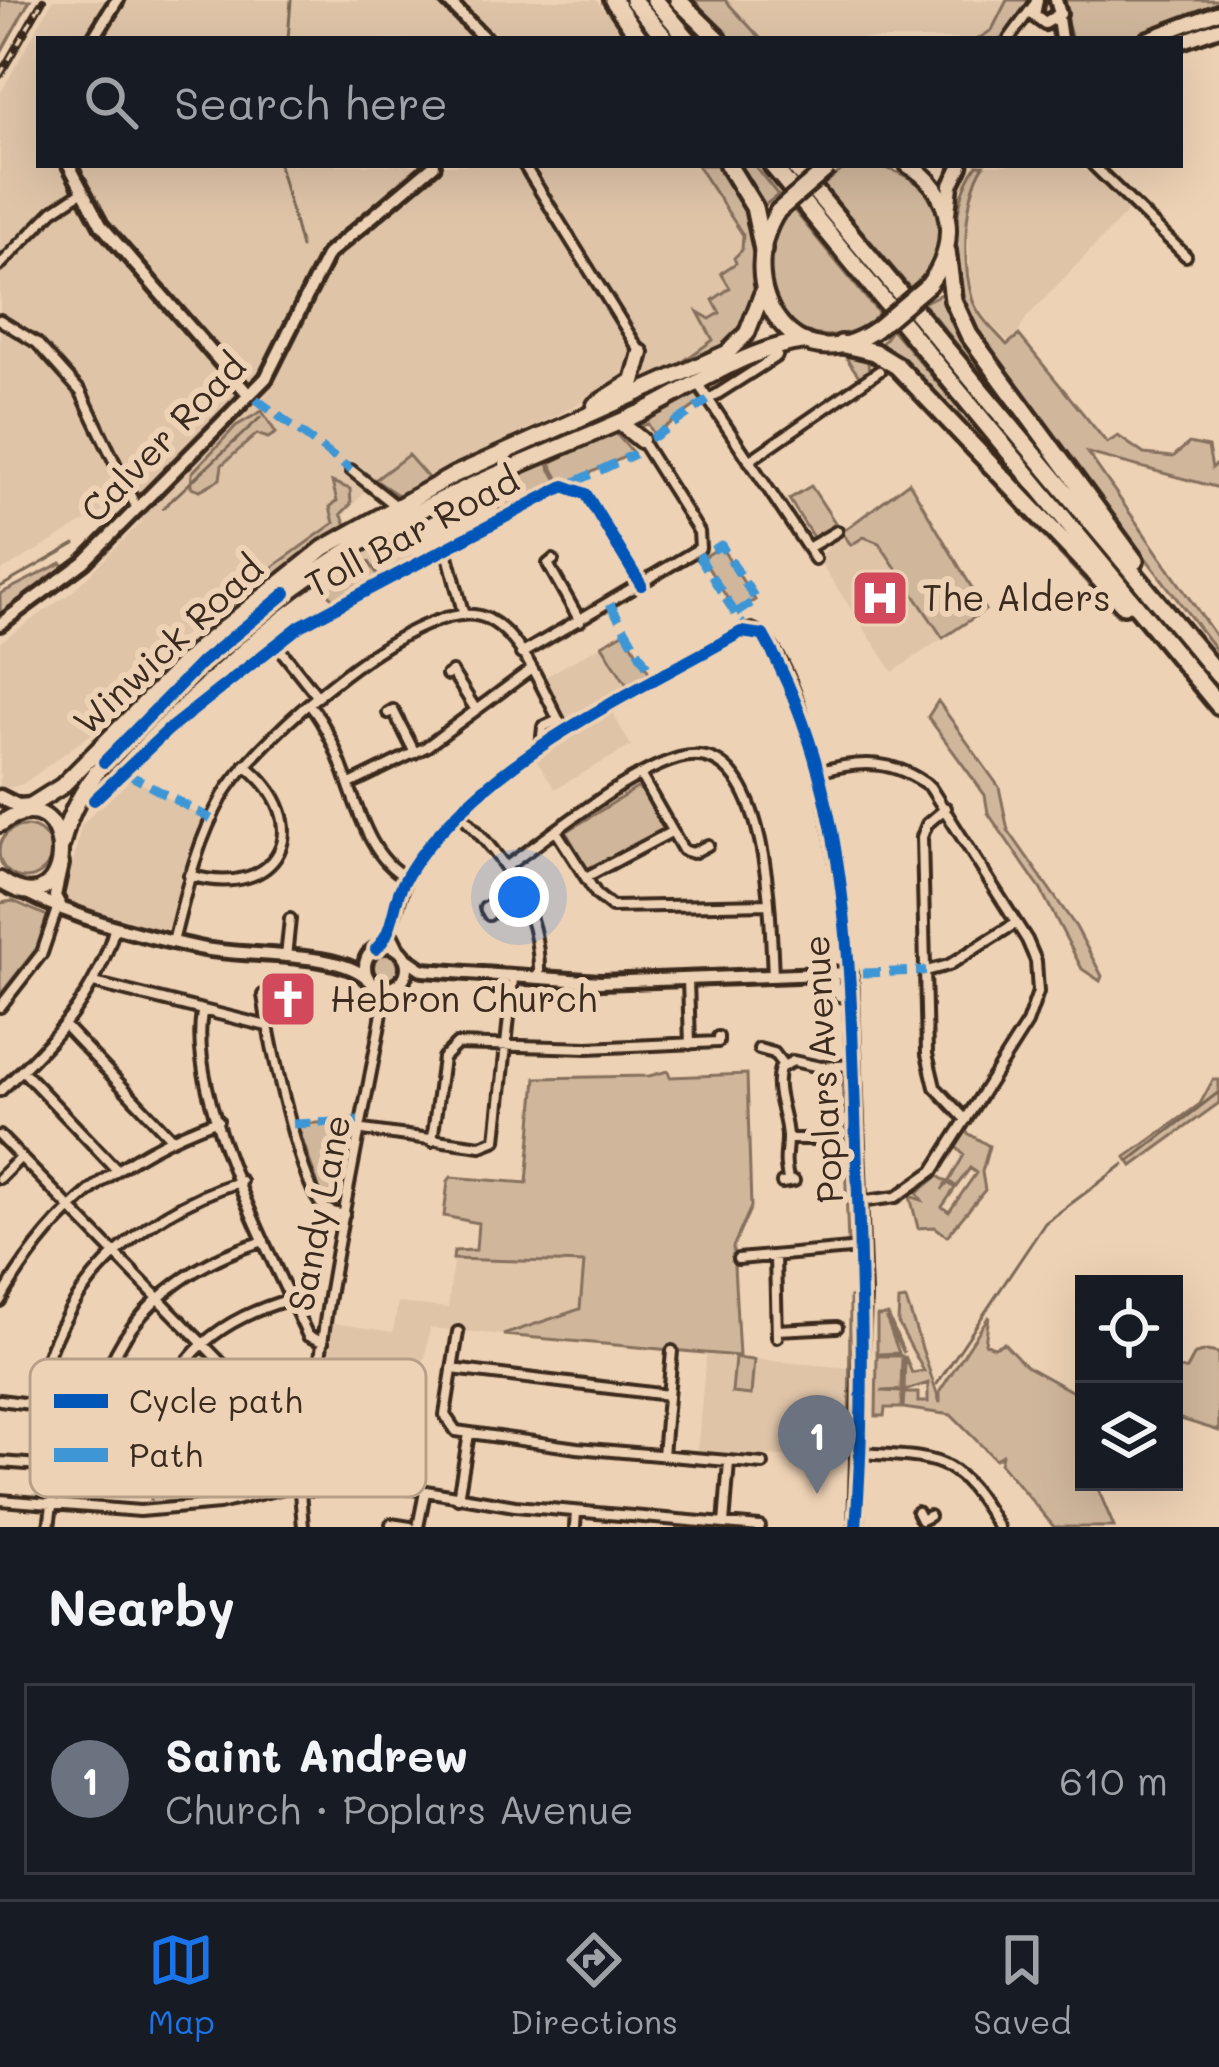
<!DOCTYPE html>
<meta charset="utf-8">
<style>
:root{--surface:#171b24;--page:#20242c;--text:#f1f3f6;--muted:#9ea1a6;--line:#363941;--accent:#1a73e8}
body{margin:0;font-family:Mali,sans-serif;background:var(--page);color:var(--text)}
.controls{position:absolute;right:36px;bottom:36px;display:grid;overflow:hidden;border-radius:0px;box-shadow:0 12px 48px #0002}
.controls button{width:108px;height:108px;display:grid;place-items:center;padding:0;border:0;border-bottom:3px solid var(--line);background:var(--surface);color:var(--text);font:60px sans-serif}
.you{position:absolute;left:519px;top:897px;width:42px;height:42px;margin:-30px;border:9px solid #fff;border-radius:50%;background:#1a73e8;box-shadow:0 0 0 18px #1a73e833}
.badge{display:grid;place-items:center;width:78px;height:78px;border-radius:50%;background:var(--accent);color:#fff;font-size:39px;font-weight:700}
.pin{position:absolute;translate:-50% -99px;filter:drop-shadow(0 3px 6px #0008)}
.pin::after{content:'';position:absolute;top:63px;width:42px;height:36px;background:inherit;clip-path:polygon(0 0,100% 0,50% 100%)}
.list{margin:0;padding:0;list-style:none}
h2{display:flex;justify-content:space-between;align-items:center;height:156px;margin:0;padding:0 48px;font-size:51px}
h2 small{font-size:39px;font-weight:400;color:var(--muted)}
.list li{display:grid;grid-template-columns:78px 1fr auto;gap:36px;align-items:center;box-sizing:border-box;height:192px;margin:0 24px 24px;padding:0 24px;border:3px solid var(--line);border-radius:0px}
.list b{display:block;font-size:45px;white-space:nowrap}
.list p{margin:0;font-size:39px;white-space:nowrap;color:var(--muted)}
.list em{font-size:39px;font-style:normal;color:var(--muted)}
.icon{flex:none;width:66px;height:66px;fill:none;stroke:currentColor;stroke-width:2;stroke-linecap:round;stroke-linejoin:round}
.map{position:relative;flex:none;width:1219px;height:1527px;overflow:hidden}
.search{position:absolute;background:var(--surface);box-shadow:0 12px 48px #0002;left:36px;right:36px;top:36px;height:132px;display:flex;align-items:center;gap:30px;box-sizing:border-box;padding:0 42px;border-radius:0px;color:var(--muted);font-size:45px}
.sheet{height:372px;background:var(--surface)}
nav{display:flex;justify-content:space-around;align-items:center;box-sizing:border-box;height:168px;border-top:3px solid var(--line);background:var(--surface);font-size:33px;color:var(--muted)}
nav a{display:grid;justify-items:center;gap:6px}
nav .on{color:var(--accent)}
.map>svg:first-child{display:block}
.built{fill:#dfc4a8;fill-rule:evenodd}
.green{fill:#d0b79c;stroke:#86705d;stroke-width:3}
.lines{fill:none;stroke-linecap:round;stroke-linejoin:round}
.stream{stroke:#7c6755;stroke-width:3}
.minor-casing{stroke:#3b2a1e;stroke-width:16}
.tertiary-casing{stroke:#3b2a1e;stroke-width:20}
.primary-casing{stroke:#3b2a1e;stroke-width:21}
.trunk-casing{stroke:#3b2a1e;stroke-width:22}
.motorway-casing{stroke:#3b2a1e;stroke-width:24}
.minor{stroke:#eed2b5;stroke-width:8}
.tertiary{stroke:#eed2b5;stroke-width:10}
.primary{stroke:#eed2b5;stroke-width:12}
.trunk{stroke:#eed2b5;stroke-width:14}
.motorway{stroke:#eed2b5;stroke-width:15}
.rail-casing{stroke:#3b2a1e;stroke-width:8}
.rail{stroke:#eed2b5;stroke-width:3;stroke-dasharray:9;stroke-linecap:butt}
.trunk-bridge-casing{stroke:#3b2a1e;stroke-width:22;stroke-linecap:butt}
.trunk-bridge{stroke:#eed2b5;stroke-width:14}
.quiet{stroke:#3e96d5;stroke-width:9;stroke-dasharray:18 9;stroke-linecap:butt}
.cycleway-casing{stroke:#eed2b5;stroke-width:20}
.cycleway{stroke:#0057b8;stroke-width:12}
.labels{text-anchor:middle;stroke-width:12;stroke-linejoin:round;paint-order:stroke}
.street-label{font-size:36px;fill:#3b2a1e;stroke:#eed2b5}
.poi-label{font-size:36px;fill:#3b2a1e;stroke:#eed2b5;text-anchor:start}
.key{fill:#eed2b5;stroke:#b8a088;stroke-width:3}
.key-label{font-size:33px;fill:#3b2a1e}
</style>
<div class="map">
<svg width="1219" height="1527" viewBox="0 0 1219 1527">
<rect width="100%" height="100%" fill="#eed2b5"/>
<filter id="ink" filterUnits="userSpaceOnUse"><feTurbulence type="fractalNoise" baseFrequency=".00833" numOctaves="2"/><feDisplacementMap in="SourceGraphic" scale="24" xChannelSelector="R" yChannelSelector="G"/><feConvolveMatrix kernelMatrix="1 2 1 2 8 2 1 2 1" color-interpolation-filters="sRGB"/></filter>
<g filter="url(#ink)">
<path class="built" d="M 53,0 L 596,0 L 629,39 L 39,39 L 39,165 L 722,165 L 742,194 L 754,280 L 706,355 L 647,376 L 631,374 L 558,415 L 427,476 L 407,455 L 376,479 L 337,523 L 244,586 L 169,648 L 164,646 L 134,677 L 132,704 L 23,784 L 9,788 L 0,786 L 0,642 L 72,592 L 142,521 L 114,454 L 123,499 L 0,572 L 0,94 ZM 6,319 L 85,391 L 106,437 L 47,357 Z
M 725,0 L 1007,0 L 992,30 L 978,39 L 761,39 Z
M 984,165 L 1078,165 L 1132,207 L 1026,318 L 1012,345 L 978,312 L 971,296 L 968,225 L 974,185 Z
M 399,530 L 415,559 L 380,578 L 355,556 Z
M 843,532 L 879,543 L 943,638 L 893,672 L 818,559 Z
M 602,645 L 628,691 L 607,703 L 631,746 L 555,789 L 533,755 L 573,731 L 543,678 Z
M 127,775 L 204,818 L 170,926 L 163,930 L 65,901 L 81,826 Z
M 454,1251 L 584,1263 L 578,1342 L 430,1328 L 416,1409 L 325,1396 L 333,1323 L 393,1332 L 398,1303 L 448,1308 Z
M 706,1355 L 849,1368 L 846,1458 L 697,1453 Z"/>
<path class="green" d="M 0,0 L 30,0 L 0,54 Z
M 686,0 L 725,0 L 761,39 L 726,39 Z
M 1007,0 L 1030,0 L 1003,39 L 978,39 L 992,30 Z
M 1060,0 L 1219,0 L 1219,8 L 1134,39 L 1072,39 Z
M 697,165 L 722,165 C 751,207 776,286 739,333 C 726,350 701,356 681,363 L 713,340 L 698,312 L 710,319 L 720,313 L 713,300 L 730,288 L 721,273 L 736,263 L 734,258 L 742,250 L 743,235 Z
M 734,165 L 754,165 L 778,195 L 760,209 Z
M 861,165 C 937,167 972,239 911,289 L 823,185 L 842,170 Z
M 977,165 L 984,165 C 963,197 962,262 972,298 C 977,316 995,331 1007,345 L 1019,335 L 1107,443 L 1118,436 L 1144,454 L 1173,457 L 1189,443 L 1208,447 L 1212,468 L 1219,462 L 1219,488 L 1088,453 L 1219,641 L 1219,654 L 964,320 C 954,272 947,207 977,165 Z
M 793,209 L 880,315 C 795,382 726,270 793,209 Z
M 947,291 L 1100,518 L 923,303 Z
M 892,329 L 1050,516 L 879,347 Z
M 748,344 L 754,347 L 699,379 L 565,440 L 562,431 L 724,363 Z
M 851,354 L 885,362 L 1123,611 L 1118,616 L 887,369 L 868,362 L 869,375 L 861,379 L 847,359 Z
M 695,393 L 702,401 L 654,435 L 648,424 L 641,426 L 644,418 Z
M 262,411 L 276,433 L 268,438 L 257,434 L 222,465 L 220,479 L 200,490 L 191,487 L 192,473 L 236,426 Z
M 620,428 L 630,430 L 618,436 L 633,453 L 575,480 L 560,482 L 550,463 L 588,444 L 569,448 Z
M 559,432 L 563,442 L 259,601 C 354,532 452,481 559,432 Z
M 408,455 L 429,479 L 398,495 L 375,480 Z
M 547,463 L 559,484 L 502,514 L 487,488 Z
M 332,482 L 350,489 L 351,504 L 341,514 L 346,524 L 217,616 L 216,608 L 334,523 L 330,507 L 337,501 Z
M 909,482 L 985,610 L 943,638 L 879,543 L 864,537 L 851,545 L 842,532 Z
M 811,486 L 836,524 L 814,539 L 789,499 Z
M 721,547 L 755,600 L 736,612 L 702,558 Z
M 355,556 L 369,562 L 380,578 L 334,603 L 321,577 Z
M 61,563 L 68,568 L 0,617 L 0,594 Z
M 625,632 L 650,674 L 628,687 L 602,645 Z
M 938,701 L 999,787 L 1008,830 L 1076,927 L 1102,976 L 1100,981 L 1082,969 L 1041,890 L 988,813 L 985,795 L 928,717 Z
M 637,788 L 646,793 L 663,829 L 588,870 L 566,832 Z
M-1 852a26 26 0 1 1 52 0a26 26 0 1 1-52 0Z
M 13,901 L 47,916 L 37,948 L 0,995 L 0,903 Z
M369 967a17 17 0 1 1 34 0a17 17 0 1 1-34 0Z
M 842,1069 L 850,1078 L 856,1234 L 848,1245 Z
M 668,1071 L 670,1077 L 747,1074 L 751,1207 L 733,1247 L 739,1356 L 503,1335 L 580,1309 L 584,1263 L 453,1259 L 454,1251 L 476,1250 L 478,1223 L 444,1216 L 448,1181 L 451,1177 L 527,1183 L 536,1078 L 649,1076 Z
M 1213,1080 L 1219,1080 L 1219,1103 L 1132,1166 L 1126,1157 L 1200,1104 Z
M 357,1121 L 339,1197 L 321,1194 L 297,1124 Z
M 966,1132 L 989,1146 L 982,1172 L 985,1190 L 947,1236 L 935,1227 L 918,1228 L 910,1196 L 922,1200 L 917,1193 L 938,1176 L 947,1182 L 942,1190 L 948,1183 L 955,1188 L 942,1207 L 949,1212 L 976,1173 L 970,1168 L 956,1187 L 949,1181 L 964,1155 L 956,1147 Z
M 850,1297 L 860,1297 L 856,1459 L 849,1458 Z
M 906,1300 L 940,1403 L 940,1391 L 989,1316 L 985,1343 L 994,1347 L 1004,1343 L 1026,1366 L 1084,1398 L 1079,1422 L 1084,1482 L 1095,1482 L 1114,1527 L 1054,1527 L 1000,1463 L 1002,1455 L 995,1459 L 951,1415 L 903,1408 L 904,1393 L 918,1393 L 918,1402 L 928,1402 L 928,1383 L 904,1391 L 905,1356 L 912,1373 L 924,1371 L 898,1323 L 899,1301 Z
M 888,1315 L 904,1353 L 886,1318 L 899,1353 L 877,1354 L 877,1316 Z
M 1207,1351 L 1218,1353 L 1219,1431 L 1174,1417 L 1174,1370 L 1187,1369 L 1195,1354 Z
M 877,1356 L 902,1356 L 901,1390 L 881,1391 L 902,1392 L 901,1408 L 885,1408 L 884,1416 L 876,1416 Z
M 735,1358 L 754,1360 L 751,1395 L 732,1393 Z
M 271,1460 L 272,1485 L 216,1499 L 151,1503 L 150,1478 Z"/>
<g class="lines">
<path class="stream" d="M 288,39 L 291,0
M 279,165 L 301,247
M 163,508 L 261,417
M 0,587 L 75,544
M 1129,1161 L 1219,1092
M 937,1384 L 1045,1223 L 1124,1164"/>
<g class="minor-casing">
<path id="minor" d="M 1009,39 L 1033,6
M 524,165 L 641,353
M 1093,165 L 1186,256
M 0,265 L 53,211 L 80,193
M 0,320 L 37,343 L 81,392 L 137,509
M 698,384 L 815,559
M 708,400 L 777,356
M 749,461 L 879,371
M 351,470 L 395,505
M 446,548 L 463,612
M 808,548 L 837,531
M 553,560 L 548,564 L 580,621
M 276,644 L 318,697
M 521,654 L 700,548 L 699,532 L 641,440
M 447,675 L 452,672 L 476,710
M 309,704 C 352,755 353,850 406,877
M 388,713 L 393,710 L 415,753
M 541,746 L 543,727 L 558,720
M 818,772 C 860,760 894,759 930,787 L 1027,940 L 1036,961 L 1038,992 L 1027,1023 L 933,1171 L 896,1197 L 859,1202
M 642,778 L 683,850 L 693,853 L 708,845
M 352,783 L 426,747 L 530,670
M 94,800 L 168,730 L 300,626 L 564,486 L 586,494 L 641,585
M 946,808 L 927,824 L 922,837 L 927,1054 L 935,1087 L 966,1120
M 459,812 C 505,859 541,908 539,977
M 556,831 L 597,895 L 612,907 L 769,904
M 507,866 C 553,834 626,773 679,758 C 771,733 770,922 773,976
M 189,875 C 280,902 319,823 245,765
M 586,877 L 671,832
M 489,915 L 485,908 L 520,889
M 390,930 L 401,952
M 173,942 C 186,890 197,841 224,794 C 256,741 425,587 488,619 C 525,638 545,697 565,732
M 376,949 C 399,926 398,885 418,858 C 482,771 579,724 670,672 C 695,658 723,636 752,629 C 808,647 847,915 850,973
M 286,957 L 290,919
M 926,971 L 949,965 L 1016,923
M 832,974 L 839,996 L 851,999
M 688,980 L 690,1044
M 94,983 L 267,1026
M 373,984 L 383,1004
M 263,995 C 269,1038 297,1171 320,1203 C 326,1211 335,1213 344,1215
M 0,1007 L 42,953 L 58,906
M 202,1013 C 187,1096 272,1259 308,1336 L 323,1342
M 65,1026 L 170,1137
M 759,1049 L 774,1053 L 783,1065
M 22,1070 L 115,1168
M 0,1091 C 52,1043 97,996 115,926
M 363,1130 L 481,1146 L 496,1140 L 513,979
M 0,1136 L 237,1379
M 787,1139 L 820,1139
M 432,1141 L 443,1058 L 457,1044 L 588,1048 L 718,1042 L 718,1037
M 0,1178 L 21,1157
M 788,1179 C 784,1158 786,1159 787,1140 C 788,1117 772,1092 780,1068 L 793,1061 L 820,1067 L 854,1065
M 782,1183 L 794,1181
M 775,1258 L 777,1337
M 738,1259 L 861,1248
M 0,1301 C 52,1210 119,1155 218,1120
M 777,1330 L 837,1327
M 458,1332 L 445,1415 L 456,1431 L 577,1448 L 763,1464
M 452,1369 L 668,1395
M233 1389a13 13 0 1 1 26 0a13 13 0 1 1-26 0Z
M 0,1400 L 160,1421
M 34,1404 C 57,1291 133,1216 241,1181
M 98,1412 C 109,1322 183,1265 264,1241
M 295,1449 L 314,1449 L 327,1463 L 327,1477 L 313,1490 L 292,1486 L 283,1470 L 286,1458 L 312,1431
M 320,1452 C 296,1408 373,1078 383,1006 L 398,985
M 861,1453 C 942,1459 954,1453 998,1527
M 663,1455 L 672,1351
M 0,1462 L 146,1473 L 290,1453
M 160,1473 C 151,1376 202,1324 291,1299
M 323,1483 L 342,1477 L 515,1506 L 760,1527
M 300,1492 L 303,1527
M 458,1498 L 469,1434
M 0,1500 L 140,1511 L 219,1504 L 292,1486
M 917,1512 L 921,1520 L 929,1516
M 391,1524 L 410,1527
M 724,1524 L 729,1462
M 49,1527 L 57,1469
M 418,1527 L 425,1492
M 575,1527 L 576,1512"/>
</g>
<g class="tertiary-casing">
<path id="tertiary" d="M 447,0 L 485,39
M 1037,0 L 1034,15 L 1045,23 L 1060,14 L 1056,0
M 1058,18 L 1061,39
M 93,39 L 117,0
M 69,165 L 101,225 L 249,395
M 0,624 L 84,562 L 266,378 L 328,254 L 434,165
M 23,891 C 77,919 139,935 199,948 C 242,958 339,949 369,980
M 62,909 L 55,896 L 62,864
M365 967a21 21 0 1 1 42 0a21 21 0 1 1-42 0Z
M 404,957 L 423,970 L 600,982 L 850,973 L 863,1294 L 856,1527"/>
</g>
<g class="primary-casing">
<path id="primary" d="M 1147,39 L 1219,12
M 1180,42 L 1219,28
M 948,213 L 951,185 L 961,165
M 0,797 L 18,806 L 33,805"/>
</g>
<g class="trunk-casing">
<path id="trunk" d="M 908,165 C 954,190 960,246 928,285
M 778,211 C 730,285 794,388 876,329
M 595,405 L 633,381 L 641,353
M 619,422 L 641,440
M 16,815 L 62,786 L 199,648 L 324,548 L 454,475 L 727,353 L 747,333 L 762,294
M 0,824 C 79,767 81,936 0,880
M 62,844 C 74,788 114,751 153,711 C 224,639 301,575 390,526 C 470,482 557,450 640,413 C 695,387 745,348 805,341"/>
</g>
<g class="motorway-casing">
<path id="motorway" d="M 613,0 L 640,39
M 633,0 L 666,39
M 655,0 L 688,39
M 678,0 L 718,39
M 728,165 L 754,207 L 763,250
M 772,165 L 1219,706
M 793,165 L 1219,676
M 947,251 L 953,300 L 969,335 L 1135,561
M 841,344 L 874,352 L 897,366 L 1124,605"/>
</g>
<use href="#minor" class="minor"/>
<use href="#tertiary" class="tertiary"/>
<use href="#primary" class="primary"/>
<use href="#trunk" class="trunk"/>
<use href="#motorway" class="motorway"/>
<g class="rail-casing">
<path id="rail" d="M 0,75 L 43,0"/>
</g>
<use href="#rail" class="rail"/>
<g class="trunk-bridge-casing">
<path id="trunk-bridge" d="M 778,211 L 829,167
M 876,329 L 928,285"/>
</g>
<use href="#trunk-bridge" class="trunk-bridge"/>
<path class="quiet" d="M 256,399 L 351,470
M 656,440 L 654,437 L 708,400
M 575,482 L 635,454
M 610,604 L 652,675
M 736,613 L 756,600 L 721,545 L 700,558 L 742,624
M 126,773 L 211,819
M 862,973 L 926,971
M 293,1124 L 358,1121"/>
<g class="cycleway-casing">
<path id="cycleway" d="M 104,762 L 202,662 L 286,593
M 94,800 L 168,730 L 300,626 L 564,486 L 586,494 L 641,585
M 376,949 C 393,932 392,911 400,890 C 410,867 425,848 442,830 C 522,741 639,690 741,632 L 763,635 C 851,789 850,971 856,1143 C 861,1271 866,1398 856,1527"/>
</g>
<use href="#cycleway" class="cycleway"/>
</g>
</g>
<defs>
<g id="hospital-square" transform="scale(3)"><rect x="-9" y="-9" width="18" height="18" rx="4" fill="#d1495b" stroke="#eed2b5"/><path d="M-5-5h3v3.5h4V-5h3V5h-3V1.5h-4V5h-3Z" fill="#fff"/></g>
<g id="church-square" transform="scale(3)"><rect x="-9" y="-9" width="18" height="18" rx="4" fill="#d1495b" stroke="#eed2b5"/><path d="M-1.2-6h2.4v3.5h3.3v2.4h-3.3V6h-2.4V-.1h-3.3v-2.4h3.3Z" fill="#fff"/></g>
</defs>
<g fill-rule="evenodd">
<use href="#hospital-square" x="880" y="598"/>
<use href="#church-square" x="288" y="999"/>
</g>
<g class="labels">
<g class="street-label">
<text transform="translate(163 438) rotate(-46)" y="13">Calver Road</text>
<text transform="translate(412 532) rotate(-28)" y="13">Toll Bar Road</text>
<text transform="translate(168 645) rotate(-43)" y="13">Winwick Road</text>
<text transform="translate(823 1069) rotate(-93)" y="13">Poplars Avenue</text>
<text transform="translate(319 1213) rotate(-79)" y="13">Sandy Lane</text>
</g>
<g class="poi-label">
<text x="922" y="611">The Alders</text>
<text x="330" y="1012">Hebron Church</text>
</g>
</g>
<rect x="30" y="1359" width="396" height="138" rx="18" class="key"/>
<rect x="54" y="1394" width="54" height="14" fill="#0057b8"/>
<rect x="54" y="1448" width="54" height="14" fill="#3e96d5"/>
<g class="key-label">
<text x="129" y="1413">Cycle path</text>
<text x="129" y="1467">Path</text>
</g>
</svg>
<div class="controls">
<button><svg class="icon" aria-label="locate" viewBox="0 0 24 24"><circle cx="12" cy="12" r="6"/><path d="M12 2v4M12 18v4M2 12h4M18 12h4"/></svg></button>
<button><svg class="icon" aria-label="layers" viewBox="0 0 24 24"><path d="M12 4l9 5-9 5-9-5zM3 14l9 5 9-5"/></svg></button>
</div>
<div class="you"></div>
<div class="pin badge" style="left:817px;top:1494px;background:#6b7280">1</div>
<div class="search"><svg class="icon" aria-label="search" viewBox="0 0 24 24"><circle cx="10" cy="10" r="6"/><path d="M15 15l6 6"/></svg>Search here</div>
</div>
<section class="sheet">
<h2>Nearby<small></small></h2>
<ul class="list">
<li><span class="badge" style="background:#6b7280">1</span><div><b>Saint Andrew</b><p>Church · Poplars Avenue</p></div><em>610 m</em></li>
</ul>
</section>
<nav>
<a class="on"><svg class="icon" aria-label="map" viewBox="0 0 24 24"><path d="M3 6l6-2 6 2 6-2v14l-6 2-6-2-6 2zM9 4v14M15 6v14"/></svg>Map</a>
<a><svg class="icon" aria-label="directions" viewBox="0 0 24 24"><path d="M12 3l9 9-9 9-9-9zM9 14v-3h6M13 9l2 2-2 2"/></svg>Directions</a>
<a><svg class="icon" aria-label="saved" viewBox="0 0 24 24"><path d="M7 4h10v16l-5-4-5 4z"/></svg>Saved</a>
</nav>
